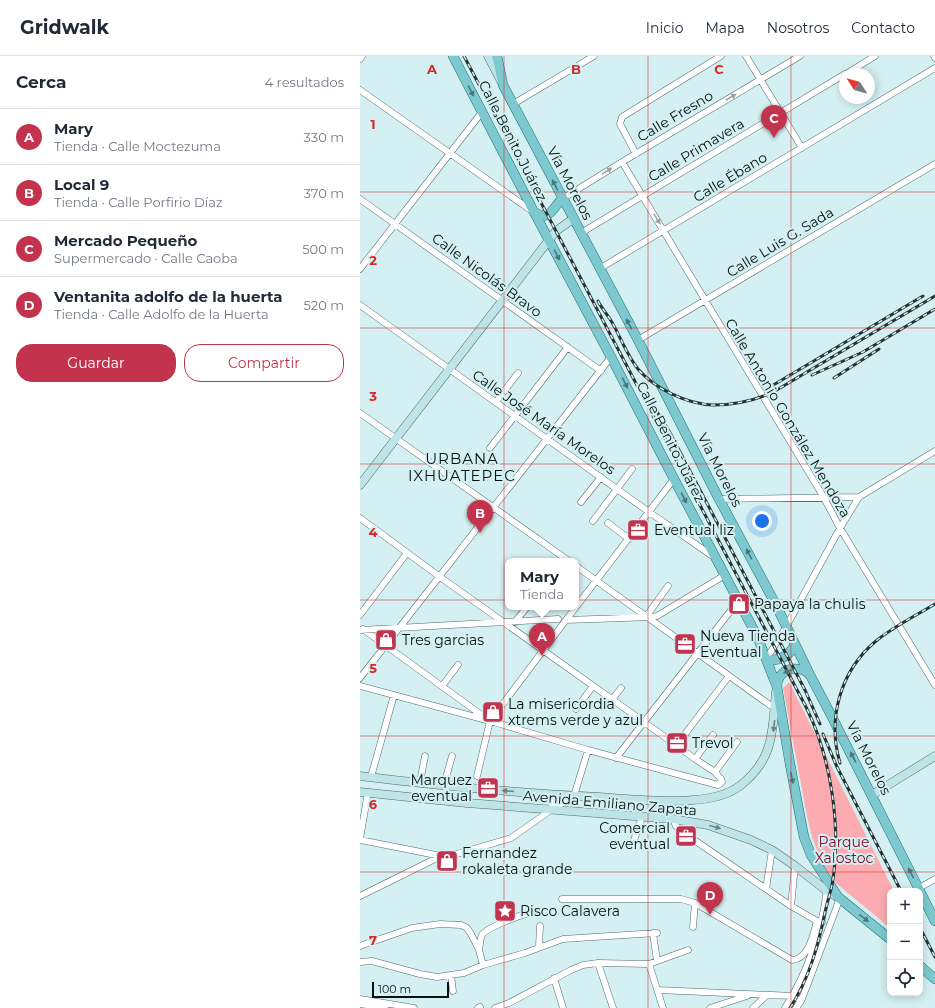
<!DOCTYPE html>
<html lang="es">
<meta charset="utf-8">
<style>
:root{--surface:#fff;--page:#f6f6f7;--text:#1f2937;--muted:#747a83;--line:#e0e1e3;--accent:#c3334d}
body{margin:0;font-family:Montserrat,sans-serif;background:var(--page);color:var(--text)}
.controls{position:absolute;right:12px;bottom:12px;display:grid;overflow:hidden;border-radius:8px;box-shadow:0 2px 10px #0003}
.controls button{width:36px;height:36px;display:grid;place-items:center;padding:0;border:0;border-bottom:1px solid var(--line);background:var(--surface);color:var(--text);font:20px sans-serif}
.compass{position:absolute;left:479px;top:12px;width:36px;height:36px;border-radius:50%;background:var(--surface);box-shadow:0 2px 10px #0003;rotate:306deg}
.scale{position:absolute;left:12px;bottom:10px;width:77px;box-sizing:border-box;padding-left:4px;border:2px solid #081112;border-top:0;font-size:11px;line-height:14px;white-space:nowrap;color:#081112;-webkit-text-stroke:3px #d4f0f2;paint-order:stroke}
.you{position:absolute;left:402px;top:465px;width:14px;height:14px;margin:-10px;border:3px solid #fff;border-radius:50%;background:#1a73e8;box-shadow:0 0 0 6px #1a73e833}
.badge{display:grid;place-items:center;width:26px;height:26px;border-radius:50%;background:var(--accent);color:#fff;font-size:13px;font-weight:700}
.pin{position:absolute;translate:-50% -33px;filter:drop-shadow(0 1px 2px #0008)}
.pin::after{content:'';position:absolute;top:21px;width:14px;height:12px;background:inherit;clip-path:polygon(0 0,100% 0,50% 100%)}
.popup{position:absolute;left:145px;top:502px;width:74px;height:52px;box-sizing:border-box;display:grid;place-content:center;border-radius:8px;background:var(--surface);filter:drop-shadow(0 1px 3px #0005);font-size:13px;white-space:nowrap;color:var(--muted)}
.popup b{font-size:15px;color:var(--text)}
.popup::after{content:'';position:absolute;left:50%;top:100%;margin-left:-8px;border:8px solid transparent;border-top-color:var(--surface)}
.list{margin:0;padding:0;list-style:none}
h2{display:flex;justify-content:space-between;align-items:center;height:52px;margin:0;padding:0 16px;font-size:17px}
h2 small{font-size:13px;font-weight:400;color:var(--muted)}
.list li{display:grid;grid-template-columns:26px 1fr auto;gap:12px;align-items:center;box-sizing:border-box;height:56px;padding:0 16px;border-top:1px solid var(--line)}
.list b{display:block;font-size:15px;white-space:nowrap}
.list p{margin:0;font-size:13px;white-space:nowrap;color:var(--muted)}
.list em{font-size:13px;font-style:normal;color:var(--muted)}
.actions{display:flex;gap:8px;padding:12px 16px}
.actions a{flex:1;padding:9px 0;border:1px solid var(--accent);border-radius:16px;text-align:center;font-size:14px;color:var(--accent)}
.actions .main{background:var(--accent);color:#fff}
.icon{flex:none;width:22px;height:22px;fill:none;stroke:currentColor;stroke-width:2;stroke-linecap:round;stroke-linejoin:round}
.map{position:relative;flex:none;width:575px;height:952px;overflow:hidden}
header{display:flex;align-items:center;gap:24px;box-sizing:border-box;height:56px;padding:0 20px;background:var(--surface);border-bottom:1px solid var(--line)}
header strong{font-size:19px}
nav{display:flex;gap:22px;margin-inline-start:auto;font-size:14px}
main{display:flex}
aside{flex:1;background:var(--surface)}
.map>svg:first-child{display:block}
.green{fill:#fcabb0}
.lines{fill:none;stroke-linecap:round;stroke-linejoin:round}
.street-casing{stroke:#50696b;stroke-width:7}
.secondary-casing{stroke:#50696b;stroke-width:9}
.primary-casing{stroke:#1c7178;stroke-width:10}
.street{stroke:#fff;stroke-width:6}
.secondary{stroke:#bee4e7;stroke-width:8}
.primary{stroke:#7dc9cf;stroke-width:9}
.rail-casing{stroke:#263233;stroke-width:3}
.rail{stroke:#d4f0f2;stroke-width:1.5;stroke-dasharray:4.5;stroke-linecap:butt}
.oneway{fill:#48767a}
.oneway2{fill:#9ca0a0}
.oneway3{fill:#6c8587}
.grid{fill:none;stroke:#d62828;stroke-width:1;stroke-opacity:0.55}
.labels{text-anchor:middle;stroke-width:4;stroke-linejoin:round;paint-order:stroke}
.street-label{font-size:14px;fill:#081112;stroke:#d4f0f2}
.poi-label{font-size:14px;fill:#081112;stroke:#d4f0f2;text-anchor:start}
.park-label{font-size:14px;fill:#800b29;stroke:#d4f0f2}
.neighbourhood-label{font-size:15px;letter-spacing:1px;fill:#081112;stroke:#d4f0f2}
.grid-label{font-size:13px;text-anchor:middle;font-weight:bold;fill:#d62828;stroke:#d4f0f2;stroke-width:4;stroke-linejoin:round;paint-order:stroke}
</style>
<header>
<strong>Gridwalk</strong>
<nav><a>Inicio</a><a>Mapa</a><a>Nosotros</a><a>Contacto</a></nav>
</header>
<main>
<aside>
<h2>Cerca<small>4 resultados</small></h2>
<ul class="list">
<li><span class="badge">A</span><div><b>Mary</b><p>Tienda · Calle Moctezuma</p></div><em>330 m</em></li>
<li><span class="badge">B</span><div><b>Local 9</b><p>Tienda · Calle Porfirio Díaz</p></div><em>370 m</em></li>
<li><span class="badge">C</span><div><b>Mercado Pequeño</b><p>Supermercado · Calle Caoba</p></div><em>500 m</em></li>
<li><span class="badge">D</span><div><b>Ventanita adolfo de la huerta</b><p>Tienda · Calle Adolfo de la Huerta</p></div><em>520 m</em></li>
</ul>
<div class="actions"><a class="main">Guardar</a><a>Compartir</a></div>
</aside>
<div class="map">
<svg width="575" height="952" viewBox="0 0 575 952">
<rect width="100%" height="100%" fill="#d4f0f2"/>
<path class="green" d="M 429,626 L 534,835 L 530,835 L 530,872 L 476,827 L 462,807 L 452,781 L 447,760 L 423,632 Z"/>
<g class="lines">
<g class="street-casing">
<path id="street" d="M 386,0 L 442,92
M 574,0 L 575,2
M 0,3 L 2,0
M 486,18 L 515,0
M 0,34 L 172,155
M 153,48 L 234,0
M 276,98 L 260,68 L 262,61 L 361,0
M 262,106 C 329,217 396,329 463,440 L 480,472 L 575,629
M 0,143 L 241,315
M 202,143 L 262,106 L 440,0
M 221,177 L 485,18
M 0,213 L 122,56
M 239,213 L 575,12
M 0,249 L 289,456 L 354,501
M 278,284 L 575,108
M 136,346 L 158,317
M 0,357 L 209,505
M 130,392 L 208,291
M 359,443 L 499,441
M 221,446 L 241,421
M 0,462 L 80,521 L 284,666 L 335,703 L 355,716 L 361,723 L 362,726 L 358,729 L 228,694 L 130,665 L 0,630
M 233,465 L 272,413
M 248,467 L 269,483
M 216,510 L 414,652 L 417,653
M 0,559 L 47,497
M 286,561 L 308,530
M 206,564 L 292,561 L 297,560 L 365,519
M 155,566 L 167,551
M 3,573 L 127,663
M 0,574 L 198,563
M 407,602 L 426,571 L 480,472 L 499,441 L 575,395
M 0,622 L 251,301
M 82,630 L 98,609
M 252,644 L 261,632
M 216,653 L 233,630
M 316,690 L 369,620
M 256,702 L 379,544
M 335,703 L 353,679
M 355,716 L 377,686
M 117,720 L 130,665 L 206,564 L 314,423
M 11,721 L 34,639
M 60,726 L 65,700
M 84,729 L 92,700
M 191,754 L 193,739
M 313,763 L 316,770 L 324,777 L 431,850 L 457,865 L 462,866
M 0,783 L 8,736
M 0,784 L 81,800
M 273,787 L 282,761
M 559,832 L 575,823
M 406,833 L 412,794
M 0,840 L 81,800 L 90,800 L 151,782 L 191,754 L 214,740 L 228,694
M 202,843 L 321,843 L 335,847 L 432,904 C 449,903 453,879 457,865
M 431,850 L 435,810
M 333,871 L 335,847
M 293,877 L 297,905
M 0,890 L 52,872 L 80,868 L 101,869 L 107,872 L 111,878 L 119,894 L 123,909
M 179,891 L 180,870
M 119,894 C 120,889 120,883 122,879 C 126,872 158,860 166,858
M 0,906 L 12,905 L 60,918 L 77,921 L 104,917 L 123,909 L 165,897 L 203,883 L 297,877
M 238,907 L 253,952
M 289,908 L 303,952
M 91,919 L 93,935
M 194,922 L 203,952
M 298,934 L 433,940 L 441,945
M 0,943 L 54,952
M 0,948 L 25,952
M 118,952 L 120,951
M 135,952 L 149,947 L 211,914 L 223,909 L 238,907 L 289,908 L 328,894
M 350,952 L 387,940
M 393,952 L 407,939
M 425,952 C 447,918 463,872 467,832
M 436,952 L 441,945 L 447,930 L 480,842"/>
</g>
<g class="secondary-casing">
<path id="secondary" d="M 128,0 L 141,25
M 0,429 L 189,184 L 196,175 L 213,163
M 0,720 C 79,730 159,737 239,741 C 269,743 302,747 333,744 C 350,743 367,740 381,729 C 415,702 412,674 416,636
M 0,736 L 107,747 L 313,763 L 348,769 L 391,784 L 412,794 L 435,810 L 467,835 L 478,841
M 512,739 L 575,700"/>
</g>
<g class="primary-casing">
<path id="primary" d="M 93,0 L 174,156 L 251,301 L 314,423 L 397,580 L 417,631 L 430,708 L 444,781 L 451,799 L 478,841 L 530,883
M 137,0 L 143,29 L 278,284 L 359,443 L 415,547 L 450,619 L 471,659 L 575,865
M 174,156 C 191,166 192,152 202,143
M 407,604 C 420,605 429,600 435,589
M 417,631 C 417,613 438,607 450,619
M 560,910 L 575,923"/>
</g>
<use href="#street" class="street"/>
<use href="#secondary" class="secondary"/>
<use href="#primary" class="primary"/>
<g class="rail-casing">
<path id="rail" d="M 104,0 L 446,651 C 471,701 482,773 472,829 C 470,838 467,847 465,856 C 458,890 449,923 430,952
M 238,245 C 241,251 246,257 250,263 C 260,279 266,298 278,313 C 295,333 327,348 353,349 C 374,349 397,344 415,335 L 575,240
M 452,319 L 503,296 L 575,253
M 474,322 L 519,293
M 410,331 L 563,240
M 294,351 L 309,375 L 445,634 L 460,668
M 463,678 L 477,711 L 541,835
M 480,707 C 467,663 480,615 516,585 C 533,571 555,560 575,548
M 560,872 L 575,901"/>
</g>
<use href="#rail" class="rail"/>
</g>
<defs><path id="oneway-solid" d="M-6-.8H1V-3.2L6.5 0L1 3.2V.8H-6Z"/></defs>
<g class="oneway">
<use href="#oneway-solid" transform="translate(111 35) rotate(62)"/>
<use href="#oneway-solid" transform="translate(195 129) rotate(-118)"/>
<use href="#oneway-solid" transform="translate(197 199) rotate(62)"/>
<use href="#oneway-solid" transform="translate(269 268) rotate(-118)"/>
<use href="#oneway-solid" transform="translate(265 327) rotate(63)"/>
<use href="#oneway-solid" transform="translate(324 442) rotate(62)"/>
<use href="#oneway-solid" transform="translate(389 498) rotate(-118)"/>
<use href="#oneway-solid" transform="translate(429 615) rotate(159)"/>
<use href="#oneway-solid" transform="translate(493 701) rotate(-117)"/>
<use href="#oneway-solid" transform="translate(432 722) rotate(78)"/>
<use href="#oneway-solid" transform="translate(551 817) rotate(-117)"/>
<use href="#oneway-solid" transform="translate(504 862) rotate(38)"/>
</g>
<g class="oneway2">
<use href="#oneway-solid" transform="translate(371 41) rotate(-31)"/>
<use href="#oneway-solid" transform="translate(247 115) rotate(-32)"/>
<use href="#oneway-solid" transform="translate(297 163) rotate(58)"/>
</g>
<g class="oneway3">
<use href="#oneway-solid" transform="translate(414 670) rotate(96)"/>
<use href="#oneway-solid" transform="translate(148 735) rotate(-175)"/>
<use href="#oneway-solid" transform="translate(355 771) rotate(15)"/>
</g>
<path class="grid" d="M 144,0 L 144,952M 288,0 L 288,952M 431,0 L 431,952M 0,136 L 575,136M 0,272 L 575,272M 0,408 L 575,408M 0,544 L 575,544M 0,680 L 575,680M 0,816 L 575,816"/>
<defs>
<g id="office-square" transform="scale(1.15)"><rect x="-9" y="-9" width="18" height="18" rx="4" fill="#c3334d" stroke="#d4f0f2"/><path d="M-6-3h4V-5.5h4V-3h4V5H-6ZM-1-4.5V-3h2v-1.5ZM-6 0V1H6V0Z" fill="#fff"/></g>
<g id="shop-square" transform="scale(1.15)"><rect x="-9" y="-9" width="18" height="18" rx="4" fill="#c3334d" stroke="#d4f0f2"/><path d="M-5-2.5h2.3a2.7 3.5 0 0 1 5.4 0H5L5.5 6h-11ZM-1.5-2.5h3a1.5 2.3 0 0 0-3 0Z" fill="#fff"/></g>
<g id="sight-square" transform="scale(1.15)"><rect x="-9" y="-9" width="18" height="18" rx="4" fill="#c3334d" stroke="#d4f0f2"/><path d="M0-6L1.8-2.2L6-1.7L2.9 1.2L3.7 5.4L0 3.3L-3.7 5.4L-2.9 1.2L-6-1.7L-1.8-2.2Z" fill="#fff"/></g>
</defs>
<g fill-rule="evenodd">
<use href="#office-square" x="278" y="474"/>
<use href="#shop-square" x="379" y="548"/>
<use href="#shop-square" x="26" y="584"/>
<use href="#office-square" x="325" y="588"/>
<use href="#shop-square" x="133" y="656"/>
<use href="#office-square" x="317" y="687"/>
<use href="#office-square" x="128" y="732"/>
<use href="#office-square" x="326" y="780"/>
<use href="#shop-square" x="87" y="805"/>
<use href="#sight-square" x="145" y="855"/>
</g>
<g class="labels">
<g class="street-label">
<text transform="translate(315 60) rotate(-31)" y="5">Calle Fresno</text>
<text transform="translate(153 85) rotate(63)" y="5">Calle Benito Juárez</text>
<text transform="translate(336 94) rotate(-31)" y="5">Calle Primavera</text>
<text transform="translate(370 121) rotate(-31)" y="5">Calle Ébano</text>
<text transform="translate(210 127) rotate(62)" y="5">Vía Morelos</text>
<text transform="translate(420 186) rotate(-31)" y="5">Calle Luis G. Sada</text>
<text transform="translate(127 219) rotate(36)" y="5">Calle Nicolás Bravo</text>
<text transform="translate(428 362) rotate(59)" y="5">Calle Antonio González Mendoza</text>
<text transform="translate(184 366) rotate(35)" y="5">Calle José María Morelos</text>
<text transform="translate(311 386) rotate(63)" y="5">Calle Benito Juárez</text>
<text transform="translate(360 414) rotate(63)" y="5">Vía Morelos</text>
<text transform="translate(509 702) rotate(63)" y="5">Vía Morelos</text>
<text transform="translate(250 747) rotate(5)" y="5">Avenida Emiliano Zapata</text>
</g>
<g class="poi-label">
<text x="294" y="479">Eventual liz</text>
<text x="394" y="553">Papaya la chulis</text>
<text x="340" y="585">Nueva Tienda<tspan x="340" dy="16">Eventual</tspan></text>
<text x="42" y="589">Tres garcias</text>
<text x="148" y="653">La misericordia<tspan x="148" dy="16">xtrems verde y azul</tspan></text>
<text x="332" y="692">Trevol</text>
<text x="112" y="729" text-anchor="end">Marquez<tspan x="112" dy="16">eventual</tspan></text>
<text x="310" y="777" text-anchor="end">Comercial<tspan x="310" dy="16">eventual</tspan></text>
<text x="102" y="802">Fernandez<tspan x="102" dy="16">rokaleta grande</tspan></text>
<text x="160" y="860">Risco Calavera</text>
</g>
<g class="park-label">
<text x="484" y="791">Parque<tspan x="484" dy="16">Xalostoc</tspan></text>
</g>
<g class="neighbourhood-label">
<text x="102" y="408">URBANA<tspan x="102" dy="17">IXHUATEPEC</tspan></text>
</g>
</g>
<g class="grid-label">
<text x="72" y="18">A</text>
<text x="216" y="18">B</text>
<text x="359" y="18">C</text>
<text x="13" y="73">1</text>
<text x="13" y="209">2</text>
<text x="13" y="345">3</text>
<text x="13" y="481">4</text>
<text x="13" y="617">5</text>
<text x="13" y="753">6</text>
<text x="13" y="889">7</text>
</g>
</svg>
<div class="controls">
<button>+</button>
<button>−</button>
<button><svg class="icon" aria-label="locate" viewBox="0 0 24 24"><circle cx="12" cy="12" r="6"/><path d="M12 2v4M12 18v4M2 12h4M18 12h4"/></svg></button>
</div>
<svg class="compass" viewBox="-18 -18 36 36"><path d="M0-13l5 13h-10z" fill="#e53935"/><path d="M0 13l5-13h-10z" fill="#747a83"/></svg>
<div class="scale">100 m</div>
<div class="you"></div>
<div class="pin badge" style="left:182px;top:600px">A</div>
<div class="popup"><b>Mary</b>Tienda</div>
<div class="pin badge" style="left:120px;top:477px">B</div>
<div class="pin badge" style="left:414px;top:82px">C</div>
<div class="pin badge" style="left:350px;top:859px">D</div>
</div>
</main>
